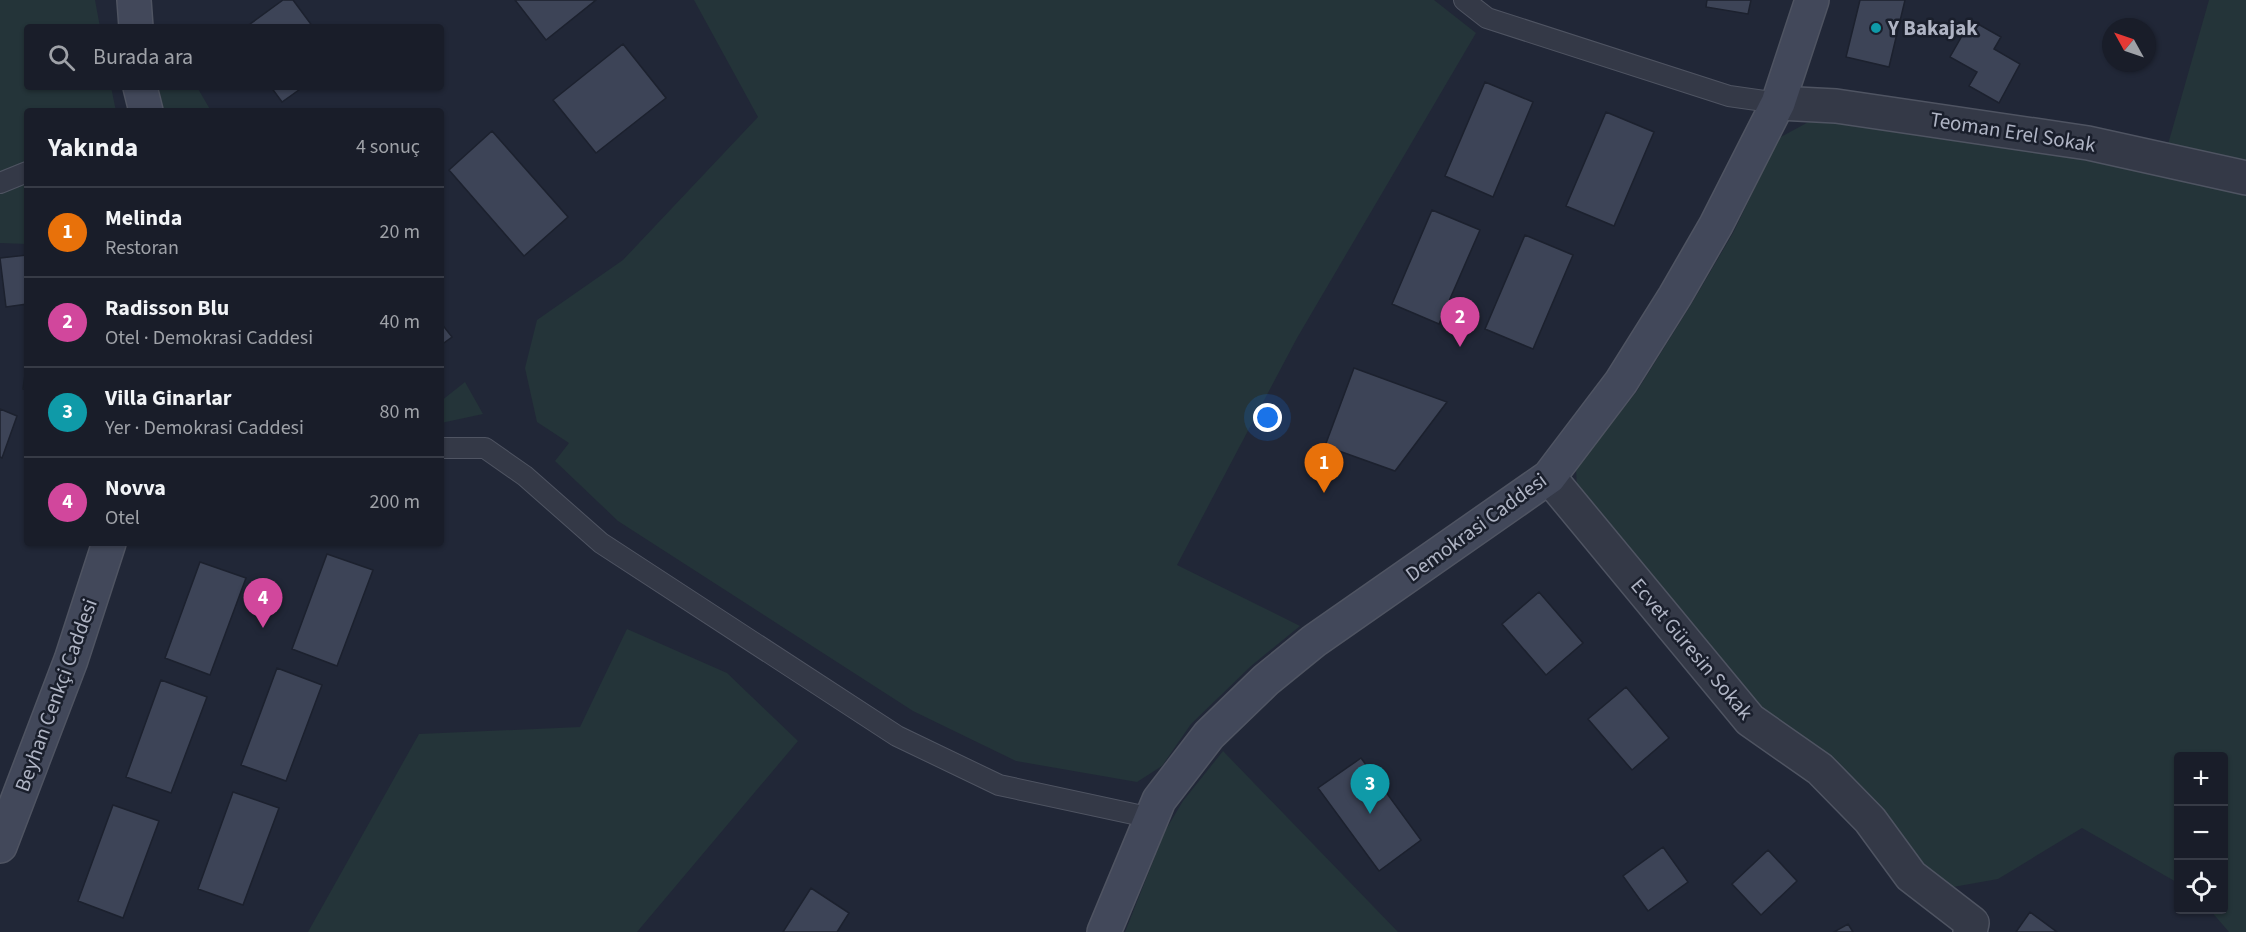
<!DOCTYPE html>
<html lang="tr">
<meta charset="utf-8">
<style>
:root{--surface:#191d29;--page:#222631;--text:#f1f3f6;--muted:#9fa2a8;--line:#373b46;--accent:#839ef4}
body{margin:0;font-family:"Source Sans 3",sans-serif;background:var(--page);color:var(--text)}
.controls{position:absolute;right:18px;bottom:18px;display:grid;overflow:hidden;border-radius:6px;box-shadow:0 2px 4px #0004}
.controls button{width:54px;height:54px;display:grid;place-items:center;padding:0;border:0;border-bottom:2px solid var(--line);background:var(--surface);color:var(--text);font:30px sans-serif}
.compass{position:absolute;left:2102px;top:18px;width:54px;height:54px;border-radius:50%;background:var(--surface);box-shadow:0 2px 4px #0004;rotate:310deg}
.you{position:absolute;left:1268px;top:418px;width:21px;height:21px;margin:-15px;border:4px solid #fff;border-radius:50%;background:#1a73e8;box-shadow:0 0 0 9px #1a73e833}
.badge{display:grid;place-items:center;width:39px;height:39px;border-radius:50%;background:var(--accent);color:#fff;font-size:20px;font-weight:700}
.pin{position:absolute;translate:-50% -50px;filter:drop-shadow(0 2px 3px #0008)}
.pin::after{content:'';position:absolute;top:32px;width:21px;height:18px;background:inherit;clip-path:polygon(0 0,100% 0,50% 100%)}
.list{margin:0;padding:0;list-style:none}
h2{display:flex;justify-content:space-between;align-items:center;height:78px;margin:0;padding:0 24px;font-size:26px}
h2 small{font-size:20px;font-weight:400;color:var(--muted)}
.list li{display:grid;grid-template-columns:39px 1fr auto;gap:18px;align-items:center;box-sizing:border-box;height:90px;padding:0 24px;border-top:2px solid var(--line)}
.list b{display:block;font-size:22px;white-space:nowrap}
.list p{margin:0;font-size:20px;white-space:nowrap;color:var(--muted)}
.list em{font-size:20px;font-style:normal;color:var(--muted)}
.icon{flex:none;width:33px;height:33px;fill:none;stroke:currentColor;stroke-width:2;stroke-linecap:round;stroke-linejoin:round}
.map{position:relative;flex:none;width:2246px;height:932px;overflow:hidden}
.search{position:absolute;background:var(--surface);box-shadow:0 2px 4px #0004;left:24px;top:24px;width:420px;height:66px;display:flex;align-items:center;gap:15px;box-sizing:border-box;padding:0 21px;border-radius:6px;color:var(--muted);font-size:22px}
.panel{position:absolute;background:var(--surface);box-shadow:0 2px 4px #0004;left:24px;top:108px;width:420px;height:438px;border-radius:6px}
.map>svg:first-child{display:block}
.green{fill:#243439}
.building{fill:#3d4457;stroke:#1c212e;stroke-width:1.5}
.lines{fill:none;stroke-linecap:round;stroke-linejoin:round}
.lane-casing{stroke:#4f5462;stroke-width:22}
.street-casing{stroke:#4f5462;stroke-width:36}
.secondary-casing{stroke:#4f5462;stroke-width:36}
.lane{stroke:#343947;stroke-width:20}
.street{stroke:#343947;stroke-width:33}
.secondary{stroke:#42485a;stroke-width:33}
.culture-dot{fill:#0f9aa8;stroke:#1a1f2c;stroke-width:2}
.labels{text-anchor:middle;stroke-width:5;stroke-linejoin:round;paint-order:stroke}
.poi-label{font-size:21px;font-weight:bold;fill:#afb4c4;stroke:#1a1f2c;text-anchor:start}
.street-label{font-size:21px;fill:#afb4c4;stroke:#1a1f2c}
</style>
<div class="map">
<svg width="2246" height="932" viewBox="0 0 2246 932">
<rect width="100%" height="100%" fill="#212737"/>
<path class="green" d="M 0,0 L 95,0 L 100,27 L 27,27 L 27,87 L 111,87 L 116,111 L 27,111 L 27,244 L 0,243 Z
M 694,0 L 1434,0 L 1476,33 L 1297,338 L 1177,565 L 1300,626 L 1251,666 L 1191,724 L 1162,766 L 1137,782 L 1016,761 L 913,711 L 618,521 L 555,461 L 569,443 L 537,422 L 525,368 L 537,320 L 623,260 L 758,117 Z
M 2209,0 L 2246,0 L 2246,932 L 2229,932 L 2210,910 L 2224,910 L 2224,756 L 2178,756 L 2178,883 L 2082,828 L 1998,879 L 1953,887 L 1918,864 L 1757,709 L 1577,489 L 1576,468 L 1637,391 L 1692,303 L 1733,233 L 1779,138 L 1814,119 L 2161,169 Z
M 159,87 L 197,87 L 211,111 L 163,111 Z
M 465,382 L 483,414 L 441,423 L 441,401 Z
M 627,629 L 727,673 L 798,741 L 637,932 L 308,932 L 419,734 L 580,727 Z
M 1223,751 L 1398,932 L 1125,932 L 1165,831 L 1183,801 Z"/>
<path class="building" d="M 283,0 L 293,0 L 313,27 L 246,27 Z
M 515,0 L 596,0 L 546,40 Z
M 1707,0 L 1751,0 L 1748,14 L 1706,7 Z
M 1860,0 L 1905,0 L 1889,67 L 1846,57 Z
M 1971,20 L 2001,37 L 1994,49 L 2020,64 L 1999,103 L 1969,86 L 1977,72 L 1950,57 Z
M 623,44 L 666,98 L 596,153 L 553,100 Z
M 1485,82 L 1533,102 L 1493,197 L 1445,176 Z
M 271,87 L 303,87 L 282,102 Z
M 1606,112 L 1654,132 L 1614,226 L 1566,206 Z
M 492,131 L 568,217 L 524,256 L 449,170 Z
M 1432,210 L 1480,230 L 1439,324 L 1392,304 Z
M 1525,235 L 1573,255 L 1533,349 L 1485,329 Z
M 27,255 L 27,304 L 6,307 L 0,258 Z
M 441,323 L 452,337 L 441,345 Z
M 27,361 L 27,390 L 23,389 Z
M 1354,368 L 1447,402 L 1395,471 L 1325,446 Z
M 0,409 L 17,416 L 2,458 L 0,457 Z
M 327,554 L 373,570 L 337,666 L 292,649 Z
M 200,562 L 246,578 L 210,675 L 165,658 Z
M 1539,592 L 1583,643 L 1546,675 L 1502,624 Z
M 277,668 L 322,685 L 286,781 L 241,765 Z
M 161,680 L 207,697 L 171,793 L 126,777 Z
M 1626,687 L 1669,738 L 1632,770 L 1588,719 Z
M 1361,758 L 1421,840 L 1379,871 L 1318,788 Z
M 233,792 L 279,808 L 243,905 L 198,889 Z
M 113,805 L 159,821 L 123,918 L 78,901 Z
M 1663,847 L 1688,882 L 1648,911 L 1623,876 Z
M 1768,850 L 1797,881 L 1761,915 L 1732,884 Z
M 811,888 L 849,913 L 837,932 L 783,932 Z
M 2030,912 L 2057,932 L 2016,932 Z
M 1848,924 L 1853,932 L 1834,932 Z"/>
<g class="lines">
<g class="lane-casing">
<path id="lane" d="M 1464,0 L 1487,18 L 1729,96 L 1778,103
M 0,183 L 27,172
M 441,448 L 485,448 L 525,476 L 601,543 L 897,736 L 999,785 L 1152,818"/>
</g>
<g class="street-casing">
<path id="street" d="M 1778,103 L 1836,106 L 2088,143 L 2246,178
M 1549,477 L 1750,720 L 1820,769 L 1870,820 L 1911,876 L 1972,923 L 1970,932"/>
</g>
<g class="secondary-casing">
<path id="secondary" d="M 134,0 L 136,27
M 140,87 L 146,111
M 0,846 L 71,660 L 109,543
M 1104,932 L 1159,800 L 1209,735 L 1266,680 L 1314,641 L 1549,477 L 1621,382 L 1675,296 L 1716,225 L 1778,103 L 1812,0"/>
</g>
<use href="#lane" class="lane"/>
<use href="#street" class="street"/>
<use href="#secondary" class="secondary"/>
</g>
<circle class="culture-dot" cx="1876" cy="28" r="6"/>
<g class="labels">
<g class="poi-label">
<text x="1888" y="35">Y Bakajak</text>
</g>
<g class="street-label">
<text transform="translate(2013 132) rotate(9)" y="7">Teoman Erel Sokak</text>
<text transform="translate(1476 527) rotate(-36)" y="7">Demokrasi Caddesi</text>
<text transform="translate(1692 649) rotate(50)" y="7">Ecvet Güresin Sokak</text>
<text transform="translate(56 695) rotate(-70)" y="7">Beyhan Cenkçi Caddesi</text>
</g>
</g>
</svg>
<div class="controls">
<button>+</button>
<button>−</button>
<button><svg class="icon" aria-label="locate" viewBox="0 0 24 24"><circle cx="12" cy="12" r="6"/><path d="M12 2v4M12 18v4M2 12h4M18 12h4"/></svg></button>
</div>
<svg class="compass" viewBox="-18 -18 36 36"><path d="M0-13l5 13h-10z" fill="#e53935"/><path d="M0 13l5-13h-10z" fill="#9fa2a8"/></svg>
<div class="you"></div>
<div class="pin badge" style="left:1324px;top:493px;background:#e8710a">1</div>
<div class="pin badge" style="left:1460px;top:347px;background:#d1479c">2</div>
<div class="pin badge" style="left:1370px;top:814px;background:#0f9aa8">3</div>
<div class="pin badge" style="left:263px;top:628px;background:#d1479c">4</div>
<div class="search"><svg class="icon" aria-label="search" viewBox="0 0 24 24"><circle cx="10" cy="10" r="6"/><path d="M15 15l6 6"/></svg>Burada ara</div>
<section class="panel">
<h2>Yakında<small>4 sonuç</small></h2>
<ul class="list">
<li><span class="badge" style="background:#e8710a">1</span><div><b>Melinda</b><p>Restoran</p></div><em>20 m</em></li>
<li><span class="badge" style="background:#d1479c">2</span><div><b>Radisson Blu</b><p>Otel · Demokrasi Caddesi</p></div><em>40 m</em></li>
<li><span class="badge" style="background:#0f9aa8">3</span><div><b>Villa Ginarlar</b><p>Yer · Demokrasi Caddesi</p></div><em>80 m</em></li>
<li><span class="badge" style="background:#d1479c">4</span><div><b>Novva</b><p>Otel</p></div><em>200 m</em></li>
</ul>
</section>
</div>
